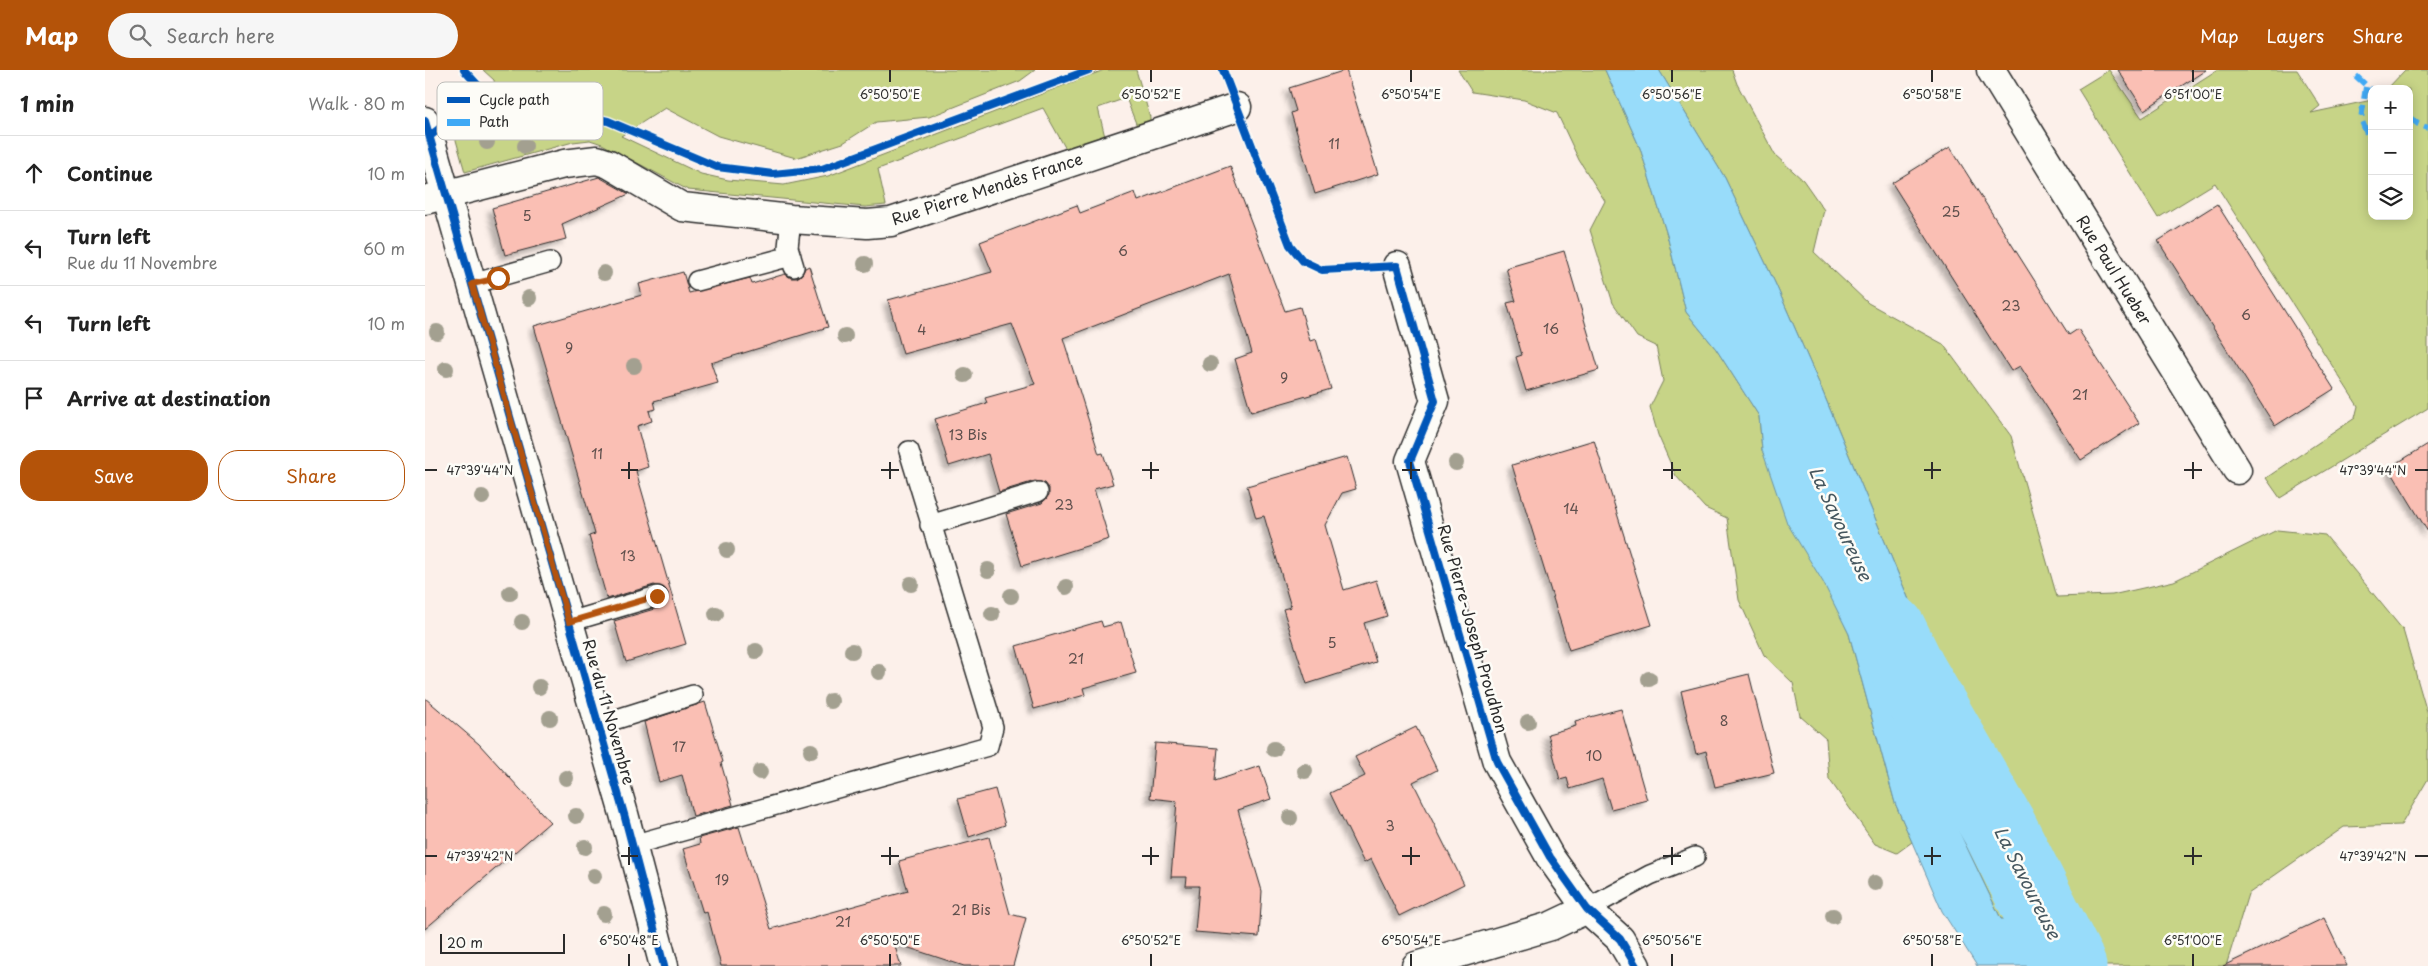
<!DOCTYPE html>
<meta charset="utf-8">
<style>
:root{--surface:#fff;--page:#f6f6f6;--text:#222;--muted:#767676;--line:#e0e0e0;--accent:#b45309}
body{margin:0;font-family:"Playpen Sans",sans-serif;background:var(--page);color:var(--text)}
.controls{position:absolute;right:15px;top:15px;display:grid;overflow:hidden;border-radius:10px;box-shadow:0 2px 12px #0003}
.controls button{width:45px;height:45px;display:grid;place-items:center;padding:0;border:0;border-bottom:1px solid var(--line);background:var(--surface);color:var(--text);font:25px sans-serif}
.scale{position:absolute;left:15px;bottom:12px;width:125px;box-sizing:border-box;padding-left:5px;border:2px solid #2b2b2b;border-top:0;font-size:14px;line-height:18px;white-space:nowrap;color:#2b2b2b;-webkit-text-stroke:4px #fdfcf7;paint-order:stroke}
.stop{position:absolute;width:15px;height:15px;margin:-11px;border:4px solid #b45309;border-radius:50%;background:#fff}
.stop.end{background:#b45309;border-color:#fff;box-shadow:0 1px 5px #0008}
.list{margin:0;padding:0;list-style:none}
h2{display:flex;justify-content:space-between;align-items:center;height:65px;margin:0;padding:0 20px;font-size:21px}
h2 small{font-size:16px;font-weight:400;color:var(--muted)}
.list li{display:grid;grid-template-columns:32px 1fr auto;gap:15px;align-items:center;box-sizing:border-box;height:75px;padding:0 20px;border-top:1px solid var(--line)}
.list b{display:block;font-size:19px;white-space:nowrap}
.list p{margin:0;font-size:16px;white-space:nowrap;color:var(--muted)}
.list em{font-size:16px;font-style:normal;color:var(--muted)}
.actions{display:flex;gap:10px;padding:15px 20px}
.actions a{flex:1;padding:11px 0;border:1px solid var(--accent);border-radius:20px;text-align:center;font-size:18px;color:var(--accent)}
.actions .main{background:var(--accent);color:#fff}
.icon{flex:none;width:28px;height:28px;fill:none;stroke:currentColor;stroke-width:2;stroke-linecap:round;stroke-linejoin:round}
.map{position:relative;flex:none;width:2003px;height:896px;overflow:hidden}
header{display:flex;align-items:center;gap:30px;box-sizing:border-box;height:70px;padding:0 25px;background:var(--accent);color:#fff}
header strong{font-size:24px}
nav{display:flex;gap:28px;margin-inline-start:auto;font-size:18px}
.search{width:350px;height:45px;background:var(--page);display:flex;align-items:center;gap:12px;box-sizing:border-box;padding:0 18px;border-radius:28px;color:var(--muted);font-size:19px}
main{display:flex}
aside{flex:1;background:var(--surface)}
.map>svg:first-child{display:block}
.green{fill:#c7d487;stroke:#798059}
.water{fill:#98dcfa;stroke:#6c95a7}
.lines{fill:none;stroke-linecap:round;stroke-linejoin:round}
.river{stroke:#98dcfa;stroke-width:75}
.building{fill:#fabfb4;stroke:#2b2b2b;filter:url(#shadow)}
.lane-casing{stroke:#2b2b2b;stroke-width:22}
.street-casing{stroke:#2b2b2b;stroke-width:31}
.lane{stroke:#fdfcf7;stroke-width:19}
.street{stroke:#fdfcf7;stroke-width:28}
.quiet{stroke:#3fa9f5;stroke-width:6;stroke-dasharray:12 6;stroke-linecap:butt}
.cycleway-casing{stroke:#fdfcf7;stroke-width:11}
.cycleway{stroke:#0057b8;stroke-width:8}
.tree{fill:#a3a090}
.route{stroke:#b45309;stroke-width:6}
.ticks{fill:none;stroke:#2b2b2b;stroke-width:2}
.labels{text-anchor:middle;stroke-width:5;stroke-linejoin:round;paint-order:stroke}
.number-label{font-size:14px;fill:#5f504d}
.street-label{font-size:16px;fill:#2b2b2b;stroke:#fdfcf7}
.water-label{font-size:18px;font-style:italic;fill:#46575f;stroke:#fdfcf7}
.key{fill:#fdfcf7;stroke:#bebdba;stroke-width:1}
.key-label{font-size:14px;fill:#2b2b2b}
.ticks-label{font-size:12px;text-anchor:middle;fill:#2b2b2b;stroke:#fdfcf7;stroke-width:5;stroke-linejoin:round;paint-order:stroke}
</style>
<header>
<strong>Map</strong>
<div class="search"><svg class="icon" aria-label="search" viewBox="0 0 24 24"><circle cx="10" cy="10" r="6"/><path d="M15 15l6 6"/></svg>Search here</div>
<nav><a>Map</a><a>Layers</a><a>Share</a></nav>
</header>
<main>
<aside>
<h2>1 min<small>Walk · 80 m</small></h2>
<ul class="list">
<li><svg class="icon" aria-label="ahead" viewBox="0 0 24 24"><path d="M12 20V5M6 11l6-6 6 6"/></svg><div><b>Continue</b></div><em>10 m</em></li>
<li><svg class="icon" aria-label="left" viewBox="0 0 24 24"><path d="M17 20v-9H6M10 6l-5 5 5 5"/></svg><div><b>Turn left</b><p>Rue du 11 Novembre</p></div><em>60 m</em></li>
<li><svg class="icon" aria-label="left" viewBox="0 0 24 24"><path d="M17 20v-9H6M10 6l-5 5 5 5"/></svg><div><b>Turn left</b></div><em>10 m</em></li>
<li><svg class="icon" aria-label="arrive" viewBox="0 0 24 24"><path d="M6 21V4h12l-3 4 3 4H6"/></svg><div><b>Arrive at destination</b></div></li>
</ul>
<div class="actions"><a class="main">Save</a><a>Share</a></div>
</aside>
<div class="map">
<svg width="2003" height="896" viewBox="0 0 2003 896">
<defs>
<filter id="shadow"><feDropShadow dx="-4.5" dy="4.5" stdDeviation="2.5" flood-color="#0004"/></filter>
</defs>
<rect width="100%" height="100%" fill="#fcf0ea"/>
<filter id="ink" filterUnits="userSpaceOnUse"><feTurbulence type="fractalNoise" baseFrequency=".02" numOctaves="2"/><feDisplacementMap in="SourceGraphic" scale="10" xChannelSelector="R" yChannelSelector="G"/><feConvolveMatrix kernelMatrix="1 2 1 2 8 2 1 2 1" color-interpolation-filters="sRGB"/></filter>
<g filter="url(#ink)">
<path class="green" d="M 58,0 L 610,0 L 595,11 L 504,47 L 451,52 L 418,73 L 371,88 L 293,66 L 240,38 L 196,66 L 276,104 L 303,110 L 359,115 L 403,106 L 679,0 L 711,0 L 725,47 L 725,51 L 712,56 L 701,28 L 673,38 L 680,67 L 642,81 L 618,38 L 453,99 L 461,135 L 440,137 L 263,120 L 177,74 L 165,70 L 148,72 L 40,102 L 29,63 L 61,37 L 72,37 L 69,10 Z
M 1033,0 L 1180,0 L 1215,78 L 1242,165 L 1261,242 L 1291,279 L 1334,346 L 1337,380 L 1424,564 L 1470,733 L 1487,772 L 1472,783 L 1450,774 L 1404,709 L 1401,669 L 1375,646 L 1368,613 L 1339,585 L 1314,530 L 1302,448 L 1280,438 L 1251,406 L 1233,365 L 1225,337 L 1238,311 L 1231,276 L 1212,267 L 1188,233 L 1165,160 L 1180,131 L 1154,90 L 1132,43 L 1099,30 L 1047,22 Z
M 1234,0 L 1307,0 L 1312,14 L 1350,85 L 1378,110 L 1399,140 L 1389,182 L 1443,233 L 1518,274 L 1586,366 L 1632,527 L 1687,525 L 1749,511 L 1852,460 L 1900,465 L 1978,560 L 2003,646 L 2003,709 L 1976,755 L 1919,757 L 1823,824 L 1801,896 L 1668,896 L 1651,854 L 1576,849 L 1506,702 L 1518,612 L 1397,320 L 1351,215 L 1300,108 Z
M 1684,0 L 1717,48 L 1792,0 L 1872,0 L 1895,36 L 1886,43 L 1947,30 L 1947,146 L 1984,146 L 1984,19 L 1962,19 L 1980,0 L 2003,0 L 2003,338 L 1855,428 L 1841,408 L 1930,348 L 1933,336 L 1790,113 L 1733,148 L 1653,19 Z"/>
<path class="water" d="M 1180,0 L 1234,0 L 1300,108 L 1351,215 L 1397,320 L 1518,612 L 1506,702 L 1576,849 L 1651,854 L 1668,896 L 1552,896 L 1517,841 L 1470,733 L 1424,564 L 1398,512 L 1362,453 L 1337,380 L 1334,346 L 1291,279 L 1261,242 L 1242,165 L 1215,78 Z"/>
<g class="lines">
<path class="river" d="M 1464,561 L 1484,602 L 1574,757 L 1644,896"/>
</g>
<path class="building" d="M 921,0 L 953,104 L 890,124 L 866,43 L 871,41 L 864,18 Z
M 1693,0 L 1781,0 L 1719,40 Z
M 1525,77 L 1644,265 L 1653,259 L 1714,353 L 1656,390 L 1595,296 L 1586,301 L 1467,113 Z
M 805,96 L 860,241 L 875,237 L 885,271 L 891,269 L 906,319 L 826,342 L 810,289 L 827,283 L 804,204 L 638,268 L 674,384 L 678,383 L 688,414 L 669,419 L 684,469 L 597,496 L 581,444 L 617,433 L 624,425 L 624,418 L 620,413 L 610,411 L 574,422 L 563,384 L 524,396 L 510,349 L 562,333 L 560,328 L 610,314 L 587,254 L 478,284 L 463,230 L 567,202 L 555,172 L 652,135 L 655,143 L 710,122 L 713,131 Z
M 174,107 L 204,124 L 137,154 L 141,169 L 80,185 L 67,138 Z
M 1792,134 L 1909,319 L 1850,356 L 1733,171 Z
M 1139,181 L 1174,300 L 1101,321 L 1091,287 L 1097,285 L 1082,233 L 1091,231 L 1081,198 Z
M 384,196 L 403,257 L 286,293 L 293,313 L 229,331 L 231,339 L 224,341 L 227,351 L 212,356 L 223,397 L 211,401 L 261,574 L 201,592 L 189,551 L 236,537 L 243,529 L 243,523 L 239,518 L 229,515 L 182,529 L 164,466 L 170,464 L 109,256 L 217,225 L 214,214 L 258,202 L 264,223 L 325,208 L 327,214 L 360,204 L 366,208 L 372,208 L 377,204 L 380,198 Z
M 1169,370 L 1227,555 L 1144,580 L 1087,395 Z
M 2003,374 L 2003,462 L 1964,398 Z
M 922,387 L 931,419 L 917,423 L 900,455 L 919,520 L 951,510 L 962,546 L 939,553 L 951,592 L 882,614 L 858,539 L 866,537 L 839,446 L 831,448 L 822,416 Z
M 676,551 L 678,557 L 696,552 L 711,603 L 658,618 L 660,625 L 609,639 L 591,576 Z
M 1324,604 L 1349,703 L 1290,717 L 1281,681 L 1271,684 L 1256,621 Z
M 0,628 L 54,674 L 125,752 L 0,859 Z
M 280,632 L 298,692 L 296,693 L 308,735 L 268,746 L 257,705 L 234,712 L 219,652 Z
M 1196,639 L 1222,730 L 1186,739 L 1177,709 L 1145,719 L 1142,708 L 1135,710 L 1123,664 L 1151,656 L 1150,651 Z
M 991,657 L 1012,700 L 988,712 L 1039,814 L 974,846 L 946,789 L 939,793 L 905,723 L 940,706 L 930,687 Z
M 730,673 L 793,678 L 790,711 L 835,696 L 846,729 L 813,740 L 837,821 L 834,867 L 770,862 L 774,816 L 761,816 L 762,807 L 746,807 L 752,731 L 725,728 Z
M 570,719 L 580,755 L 544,767 L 533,729 Z
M 314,757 L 346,859 L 483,821 L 474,791 L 564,767 L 585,844 L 601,848 L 588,896 L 539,896 L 469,873 L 476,896 L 296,896 L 282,842 L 278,843 L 258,779 L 275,774 L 274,768 Z
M 1899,848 L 1922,896 L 1798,896 Z"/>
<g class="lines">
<g class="lane-casing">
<path id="lane" d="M 366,149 L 363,177 L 369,197
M 272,211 L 366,186
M 47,214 L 125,192
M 505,455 L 613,422
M 144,552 L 232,526
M 173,655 L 268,625
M 207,775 L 563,676 L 568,657 L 484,381
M 1162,839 L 1225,805 L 1270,787"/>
</g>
<g class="street-casing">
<path id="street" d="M 1566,0 L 1812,400
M 0,51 L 199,744 L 239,896
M 0,130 L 139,94 L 172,90 L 184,94 L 257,137 L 366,149 L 442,154 L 466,152 L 812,37
M 972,196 L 1010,331 L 985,391 L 1072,692 L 1125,787 L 1162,839 L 1195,869 L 1211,896
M 991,896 L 1126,856 L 1162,839"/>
</g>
<use href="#lane" class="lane"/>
<use href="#street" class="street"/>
<path class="quiet" d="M 1931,6 L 1945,19
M 1941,17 L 1936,49 L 1947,76
M 1984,47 L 1993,54 L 2003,58"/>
<g class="cycleway-casing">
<path id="cycleway" d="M 39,0 L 60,23 L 183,51 L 292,97 L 348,104 L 397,99 L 664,0
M 798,0 L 865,175 L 878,191 L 897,200 L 972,196 L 1010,331 L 985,391 L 1072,692 L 1125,787 L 1162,839 L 1195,869 L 1211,896
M 0,51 L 199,744 L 239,896
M 5,66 L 60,23"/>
</g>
<use href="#cycleway" class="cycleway"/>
</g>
<g class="tree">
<circle cx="62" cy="72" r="8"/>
<circle cx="100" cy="76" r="8"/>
<circle cx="440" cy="194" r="8"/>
<circle cx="179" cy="203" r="8"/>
<circle cx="104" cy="228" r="8"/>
<circle cx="12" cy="262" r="8"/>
<circle cx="420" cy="266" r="8"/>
<circle cx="785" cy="294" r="8"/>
<circle cx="209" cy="296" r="8"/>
<circle cx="21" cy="299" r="8"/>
<circle cx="540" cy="305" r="8"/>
<circle cx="1031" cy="393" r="8"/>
<circle cx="57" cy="427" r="8"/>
<circle cx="302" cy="480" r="8"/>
<circle cx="563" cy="500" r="8"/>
<circle cx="486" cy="514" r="8"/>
<circle cx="641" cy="517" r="8"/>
<circle cx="85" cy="523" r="8"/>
<circle cx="586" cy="526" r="8"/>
<circle cx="291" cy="544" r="8"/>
<circle cx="567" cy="544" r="8"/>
<circle cx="97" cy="552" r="8"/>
<circle cx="331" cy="581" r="8"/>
<circle cx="427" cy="581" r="8"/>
<circle cx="454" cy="602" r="8"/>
<circle cx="1224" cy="609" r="8"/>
<circle cx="114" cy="617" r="8"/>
<circle cx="406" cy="631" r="8"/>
<circle cx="125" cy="648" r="8"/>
<circle cx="1103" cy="652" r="8"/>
<circle cx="849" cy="679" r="8"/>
<circle cx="386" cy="681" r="8"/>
<circle cx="880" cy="701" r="8"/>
<circle cx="335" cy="702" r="8"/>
<circle cx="141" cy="708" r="8"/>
<circle cx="151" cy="746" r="8"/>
<circle cx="865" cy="748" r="8"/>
<circle cx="160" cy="777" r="8"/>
<circle cx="169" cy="806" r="8"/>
<circle cx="1450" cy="813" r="8"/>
<circle cx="179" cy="844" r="8"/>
<circle cx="1408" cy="846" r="8"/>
</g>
</g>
<g class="lines" filter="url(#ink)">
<path class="route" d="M 73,208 L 47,214 L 144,552 L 232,526"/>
</g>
<path class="ticks" d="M 465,0 L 465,12M 726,0 L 726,12M 986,0 L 986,12M 1247,0 L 1247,12M 1507,0 L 1507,12M 1768,0 L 1768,12M 204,392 L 204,409M 465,392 L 465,409M 726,392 L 726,409M 986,392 L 986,409M 1247,392 L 1247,409M 1507,392 L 1507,409M 1768,392 L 1768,409M 0,400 L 12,400M 196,400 L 213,400M 456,400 L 474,400M 717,400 L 734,400M 977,400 L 995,400M 1238,400 L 1256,400M 1499,400 L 1516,400M 1759,400 L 1777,400M 1990,400 L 2003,400M 204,777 L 204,795M 465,777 L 465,795M 726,777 L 726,795M 986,777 L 986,795M 1247,777 L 1247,795M 1507,777 L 1507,795M 1768,777 L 1768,795M 0,786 L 12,786M 196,786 L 213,786M 456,786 L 474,786M 717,786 L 734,786M 977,786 L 995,786M 1238,786 L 1256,786M 1499,786 L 1516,786M 1759,786 L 1777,786M 1990,786 L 2003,786M 204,884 L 204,896M 465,884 L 465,896M 726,884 L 726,896M 986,884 L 986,896M 1247,884 L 1247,896M 1507,884 L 1507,896M 1768,884 L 1768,896"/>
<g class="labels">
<g class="number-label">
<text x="909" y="79">11</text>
<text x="1526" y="147">25</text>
<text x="102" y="151">5</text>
<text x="698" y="186">6</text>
<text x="1586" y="241">23</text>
<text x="1821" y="250">6</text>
<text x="1126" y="264">16</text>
<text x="497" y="265">4</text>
<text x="144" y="283">9</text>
<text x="859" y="313">9</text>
<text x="1655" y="330">21</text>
<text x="543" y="370">13 Bis</text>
<text x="172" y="389">11</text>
<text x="639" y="440">23</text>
<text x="1146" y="444">14</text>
<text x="203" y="491">13</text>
<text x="907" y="578">5</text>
<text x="651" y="594">21</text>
<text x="1299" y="656">8</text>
<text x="254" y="682">17</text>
<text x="1169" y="691">10</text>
<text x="965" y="761">3</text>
<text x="297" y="815">19</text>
<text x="546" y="845">21 Bis</text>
<text x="418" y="857">21</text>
</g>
<g class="street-label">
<text transform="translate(562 119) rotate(-18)" y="6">Rue Pierre Mendès France</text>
<text transform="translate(1689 200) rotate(58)" y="6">Rue Paul Hueber</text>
<text transform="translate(1048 559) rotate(74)" y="6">Rue Pierre-Joseph Proudhon</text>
<text transform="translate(184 642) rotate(74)" y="6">Rue du 11 Novembre</text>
</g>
<g class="water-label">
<text transform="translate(1415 454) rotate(65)" y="6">La Savoureuse</text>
<text transform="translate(1602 813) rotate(63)" y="6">La Savoureuse</text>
</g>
</g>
<rect x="12" y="12" width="166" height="58" rx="8" class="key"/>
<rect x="22" y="27" width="23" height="6" fill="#0057b8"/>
<rect x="22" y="49" width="23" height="7" fill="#3fa9f5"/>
<g class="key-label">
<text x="54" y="35">Cycle path</text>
<text x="54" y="57">Path</text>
</g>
<g class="ticks-label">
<text x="465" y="29">6°50'50"E</text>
<text x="726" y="29">6°50'52"E</text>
<text x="986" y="29">6°50'54"E</text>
<text x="1247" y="29">6°50'56"E</text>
<text x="1507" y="29">6°50'58"E</text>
<text x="1768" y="29">6°51'00"E</text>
<text x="55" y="405">47°39'44"N</text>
<text x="1948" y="405">47°39'44"N</text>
<text x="55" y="791">47°39'42"N</text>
<text x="1948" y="791">47°39'42"N</text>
<text x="204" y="875">6°50'48"E</text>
<text x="465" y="875">6°50'50"E</text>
<text x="726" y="875">6°50'52"E</text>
<text x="986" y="875">6°50'54"E</text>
<text x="1247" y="875">6°50'56"E</text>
<text x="1507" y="875">6°50'58"E</text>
<text x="1768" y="875">6°51'00"E</text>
</g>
</svg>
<div class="controls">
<button>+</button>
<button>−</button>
<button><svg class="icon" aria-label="layers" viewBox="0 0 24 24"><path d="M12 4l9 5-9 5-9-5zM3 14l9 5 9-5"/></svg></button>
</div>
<div class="scale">20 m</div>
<div class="stop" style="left:73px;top:208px"></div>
<div class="stop end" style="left:232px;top:526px"></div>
</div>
</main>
